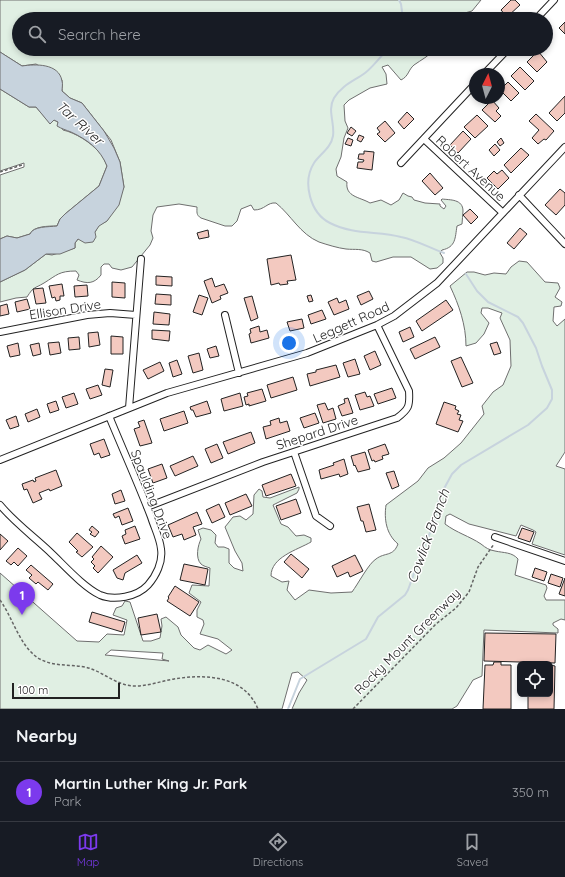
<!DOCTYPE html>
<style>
:root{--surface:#171b24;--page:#242831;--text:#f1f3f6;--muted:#9ea1a6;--line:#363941;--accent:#7c3aed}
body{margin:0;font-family:Quicksand,sans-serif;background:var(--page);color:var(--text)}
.controls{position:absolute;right:12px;bottom:12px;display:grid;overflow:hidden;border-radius:6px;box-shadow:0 2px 6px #0003}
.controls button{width:36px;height:36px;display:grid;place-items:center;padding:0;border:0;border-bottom:1px solid var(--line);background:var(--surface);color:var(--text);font:20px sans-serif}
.compass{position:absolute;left:469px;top:68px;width:36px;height:36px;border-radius:50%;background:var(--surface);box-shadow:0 2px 6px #0003;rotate:6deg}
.scale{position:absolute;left:12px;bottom:10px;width:108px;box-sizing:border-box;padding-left:4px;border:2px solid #222;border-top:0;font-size:11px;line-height:14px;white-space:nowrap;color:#222;-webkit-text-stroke:3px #fff;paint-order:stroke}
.you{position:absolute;left:289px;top:343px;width:14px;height:14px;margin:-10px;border:3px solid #fff;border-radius:50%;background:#1a73e8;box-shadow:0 0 0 6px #1a73e833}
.badge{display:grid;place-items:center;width:26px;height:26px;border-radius:50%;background:var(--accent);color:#fff;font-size:13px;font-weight:700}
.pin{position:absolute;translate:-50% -33px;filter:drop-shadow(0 1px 2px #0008)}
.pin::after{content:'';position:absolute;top:21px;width:14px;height:12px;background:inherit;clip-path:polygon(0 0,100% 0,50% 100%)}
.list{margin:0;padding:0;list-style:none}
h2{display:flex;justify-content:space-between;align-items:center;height:52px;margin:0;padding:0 16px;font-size:17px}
h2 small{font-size:13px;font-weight:400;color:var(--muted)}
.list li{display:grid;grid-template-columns:26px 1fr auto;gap:12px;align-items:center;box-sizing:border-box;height:60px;padding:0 16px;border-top:1px solid var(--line)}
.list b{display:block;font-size:15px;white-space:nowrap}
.list p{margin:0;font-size:13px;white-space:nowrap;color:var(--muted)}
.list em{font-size:13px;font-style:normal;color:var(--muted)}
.icon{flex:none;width:22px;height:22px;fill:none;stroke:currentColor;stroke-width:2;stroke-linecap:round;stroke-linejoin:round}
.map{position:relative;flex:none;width:565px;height:709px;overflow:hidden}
.search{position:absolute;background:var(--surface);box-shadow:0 2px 6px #0003;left:12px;right:12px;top:12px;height:44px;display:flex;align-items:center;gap:10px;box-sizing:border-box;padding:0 14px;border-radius:22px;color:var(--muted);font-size:15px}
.sheet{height:112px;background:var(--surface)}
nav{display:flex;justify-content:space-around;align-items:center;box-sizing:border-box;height:56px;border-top:1px solid var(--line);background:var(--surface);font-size:11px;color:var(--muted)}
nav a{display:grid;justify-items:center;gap:2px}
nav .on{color:var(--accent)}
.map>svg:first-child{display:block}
.green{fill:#e0efe3;stroke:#6f6f6f;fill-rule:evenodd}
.water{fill:#c7d3dd;stroke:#6f6f6f}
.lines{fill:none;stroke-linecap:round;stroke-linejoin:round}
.stream{stroke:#c7d3dd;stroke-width:2}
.building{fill:#f3c9c0;stroke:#222}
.minor-casing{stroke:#222;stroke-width:8}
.path{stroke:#646464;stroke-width:1.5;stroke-dasharray:3 2;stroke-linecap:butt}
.minor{stroke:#fff;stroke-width:6}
.labels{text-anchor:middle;stroke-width:3;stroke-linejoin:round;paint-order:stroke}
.street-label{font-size:13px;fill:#222;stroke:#fff}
.water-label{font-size:14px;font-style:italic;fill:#222;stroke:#fff}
</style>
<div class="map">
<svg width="565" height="709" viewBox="0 0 565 709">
<rect width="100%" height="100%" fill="#fff"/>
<path class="green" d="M 0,0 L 481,0 L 472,11 L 461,14 L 457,19 L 19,19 L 19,49 L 435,49 C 429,56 421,60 414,65 C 408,70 409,76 401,80 L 388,65 L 382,67 L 386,74 L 387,84 L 370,88 L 349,100 L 344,105 L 345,121 L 348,128 L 344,138 L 341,157 L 336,169 L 337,176 L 347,182 C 345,197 360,197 370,203 L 381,200 L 391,205 L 399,200 L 403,193 L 408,196 L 412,197 L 414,200 L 425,203 L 440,204 L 440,206 L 444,209 L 446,206 L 441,200 L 442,199 C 450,200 463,199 463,211 C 463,215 462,220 462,224 L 457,226 C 455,238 456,247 442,250 L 440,253 L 443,258 L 443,263 L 437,268 L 430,269 L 411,257 L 393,257 L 376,262 L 372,261 L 370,253 C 362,248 355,250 346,249 C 338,248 328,245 319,242 C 300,234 291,215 276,203 C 267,202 265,210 254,210 L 251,205 L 241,209 L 237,221 L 232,226 L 225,226 L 201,218 C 196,215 197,212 197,207 L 179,204 L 157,207 L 153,215 L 151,231 L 153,238 L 150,245 L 132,267 L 121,270 L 112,268 L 109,264 L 104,264 L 101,267 L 101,275 C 94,284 87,284 77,280 L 79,275 L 76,271 C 59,271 57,275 44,283 C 34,289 34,286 27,297 L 16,298 L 0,302 L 0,282 L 25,270 L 46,254 L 52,255 L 75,248 L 75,243 L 78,239 L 95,232 L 99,225 L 107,221 L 124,187 L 120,162 L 111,140 L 82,103 L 70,98 L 62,91 L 62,80 L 36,64 L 22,66 L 0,52 Z
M 0,89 L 29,107 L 36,107 L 50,123 L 54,120 L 58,122 L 63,130 C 76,133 90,142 99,152 C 103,156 105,161 107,166 L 99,186 L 65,214 L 60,219 L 57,226 C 49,226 33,226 30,234 L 17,238 L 7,236 L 0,239 L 0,175 L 24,167 L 24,163 L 0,171 Z
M 519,261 L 527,262 L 545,282 L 558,283 L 560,288 L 555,297 L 562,302 L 561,306 L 554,307 L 553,321 L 557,326 L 565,319 L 565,452 L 556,466 L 565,469 L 565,555 L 532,544 L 536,532 L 533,530 L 521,525 L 516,536 L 469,524 L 450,514 L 446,516 L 445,524 C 457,533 469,536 481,544 C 486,548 489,550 495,551 C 504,553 512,552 518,559 L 515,575 L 546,585 L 547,588 L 544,596 L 546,600 L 565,600 L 565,620 L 561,619 L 553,623 L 553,625 L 558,629 L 558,633 L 484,630 L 482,676 L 473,680 L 457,706 L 452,709 L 292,709 L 299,693 L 307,680 L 298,672 L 292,673 L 282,709 L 0,709 L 0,573 L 77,641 L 99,642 L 107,634 L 124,635 L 127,620 L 113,615 L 116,608 L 122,606 L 125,601 L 130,602 L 143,641 L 151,641 L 160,638 L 162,626 L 161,619 L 166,617 L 178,627 L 181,635 L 194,648 L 200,650 L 208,645 L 226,654 L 232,650 L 218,639 L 200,634 L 204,624 L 203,620 L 197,617 L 197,610 L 201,602 L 189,593 L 192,585 L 209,586 L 210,568 C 207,567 203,566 201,564 C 195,558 198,545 201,539 L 198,530 L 203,528 L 211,530 L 216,535 L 215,543 L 218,547 L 224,547 L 229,549 L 229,563 L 234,568 L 243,571 L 242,563 L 235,551 L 225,527 L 233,517 L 240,516 L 246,520 L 253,514 L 254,495 L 259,489 L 262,491 L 263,497 L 270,498 L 299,487 L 299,489 L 297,493 L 273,505 L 281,524 L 288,527 L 296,536 L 304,535 L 311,538 L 311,542 C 297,550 271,557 271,576 L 282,582 L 289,581 L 287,590 L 295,600 L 309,590 L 331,593 L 352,592 C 358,584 369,563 376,559 C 385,552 393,557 398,544 C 386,534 384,519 386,505 L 418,481 L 428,468 L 444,458 L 461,443 L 484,414 L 482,406 L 493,392 L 503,385 L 511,366 L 510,340 L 500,318 L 502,313 L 488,308 L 482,308 L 481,313 L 489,323 L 484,334 L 476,343 L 466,346 C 466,325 459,305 450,286 L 467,272 L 474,272 L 485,275 L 494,273 L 506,274 L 511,267 ZM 111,650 L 163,653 L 162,659 L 169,661 L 105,655 Z"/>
<path class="water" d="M 0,52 L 22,66 C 35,64 59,63 62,81 C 63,84 62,88 62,91 L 70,98 L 82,103 L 104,131 L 114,148 L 120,162 L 124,187 L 119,205 L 107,221 L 99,226 L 95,232 L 96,237 L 93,242 L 85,243 L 78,239 L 75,243 L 75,248 L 60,254 L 46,254 L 25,270 L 0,282 L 0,239 L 7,236 L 17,238 L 30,234 C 33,226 49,227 57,226 L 60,219 L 65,214 L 99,186 L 107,166 C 100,149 88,140 71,132 C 66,130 62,129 57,126 L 58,122 L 54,120 L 50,124 L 36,107 L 29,107 L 0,89 Z"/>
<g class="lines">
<path class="stream" d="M 399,0 L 401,4 L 403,19
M 388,49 C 380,57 373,67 365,73 C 354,81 342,85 334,98 C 327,110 335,123 333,136 C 331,148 320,154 314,163 C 302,182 310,213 330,223 C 353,235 378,231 401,237 C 416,240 430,248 444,253
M 288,709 L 300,679 L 366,639 L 378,617 L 405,595 L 408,590 L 422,551 L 433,526 L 440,496 L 452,474 L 461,465 L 528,425 L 547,408 L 552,399 L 552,390 L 542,366 L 536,348 L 523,323 L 518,317 L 488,302 L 477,291 L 466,274"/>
</g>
<path class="building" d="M 511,0 L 515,0 L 520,5 L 507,17 L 501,10 Z
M 565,22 L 565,34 L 559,28 Z
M 538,51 L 547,62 L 537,72 L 527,62 Z
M 520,67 L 534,81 L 525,90 L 511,76 Z
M 508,82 L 519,93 L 511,101 L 500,90 Z
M 565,96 L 565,113 L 557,121 L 549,113 Z
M 492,100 L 499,108 L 496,111 L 501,116 L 495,122 L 482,110 Z
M 407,112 L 414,119 L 404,129 L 398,122 Z
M 536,114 L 554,131 L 546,140 L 544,139 L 538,144 L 532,138 L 539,130 L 529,121 Z
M 477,115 L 488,126 L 475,138 L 464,127 Z
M 385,121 L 395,133 L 385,142 L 377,134 L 380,132 L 377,128 Z
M 351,127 L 356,131 L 352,136 L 347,133 Z
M 463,131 L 471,139 L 458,153 L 450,145 Z
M 359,135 L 364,137 L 361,142 L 357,140 Z
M 348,138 L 353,140 L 351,146 L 345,144 Z
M 501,138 L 504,143 L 500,146 L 497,142 Z
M 495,144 L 500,150 L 494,156 L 489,150 Z
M 521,148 L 529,155 L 511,173 L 504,165 Z
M 364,151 L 374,152 L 372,170 L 357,168 L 358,162 L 363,162 L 364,160 L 358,159 L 359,154 L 364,154 Z
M 502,170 L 509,178 L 498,189 L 487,178 L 494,171 L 497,174 Z
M 430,173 L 443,188 L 435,195 L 422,181 Z
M 560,189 L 565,193 L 565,205 L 556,215 L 545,205 Z
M 470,209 L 478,217 L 471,224 L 463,215 Z
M 520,228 L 527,234 L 514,249 L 507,243 Z
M 208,230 L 209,237 L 199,239 L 197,233 Z
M 291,255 L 296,280 L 287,281 L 288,284 L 280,285 L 279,283 L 271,285 L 267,259 Z
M 156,276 L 172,277 L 172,286 L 156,285 Z
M 212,278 L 215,287 L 224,284 L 228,293 L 220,296 L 221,299 L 212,303 L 204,281 Z
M 112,282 L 125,283 L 125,298 L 112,297 Z
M 62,284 L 64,296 L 60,296 L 60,300 L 56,301 L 55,297 L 52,298 L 49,286 Z
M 87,285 L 88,296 L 75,297 L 74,286 Z
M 43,288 L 46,303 L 36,304 L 33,289 Z
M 369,291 L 373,299 L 361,305 L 357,296 Z
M 156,294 L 171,295 L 171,305 L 155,304 Z
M 199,295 L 208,298 L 202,315 L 193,312 Z
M 311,295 L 313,301 L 309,302 L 307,296 Z
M 252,296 L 258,318 L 251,321 L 244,298 Z
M 337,298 L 339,303 L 346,300 L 349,309 L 334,315 L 328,302 Z
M 27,299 L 30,309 L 17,312 L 15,302 Z
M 446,300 L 453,310 L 422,331 L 416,321 Z
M 7,304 L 9,314 L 0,316 L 0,306 Z
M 322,310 L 326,319 L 311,324 L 308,315 Z
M 154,312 L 170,314 L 169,325 L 153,324 Z
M 302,319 L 304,328 L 290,331 L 287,322 Z
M 259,326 L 260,332 L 267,330 L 269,338 L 251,343 L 249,334 L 251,333 L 250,329 Z
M 410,327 L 414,337 L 403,342 L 399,332 Z
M 152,330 L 170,331 L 169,341 L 152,339 Z
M 98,332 L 100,345 L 89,347 L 88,333 Z
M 111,336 L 123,337 L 123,354 L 111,354 Z
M 79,337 L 80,349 L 69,350 L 68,338 Z
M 435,337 L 440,347 L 415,359 L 410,349 Z
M 59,342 L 61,353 L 50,355 L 48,343 Z
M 497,342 L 501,353 L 494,355 L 490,344 Z
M 18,343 L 20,355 L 10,357 L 7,346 Z
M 39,343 L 41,354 L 33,356 L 30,345 Z
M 216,346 L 219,356 L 210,358 L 207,349 Z
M 375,351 L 381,365 L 370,370 L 364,356 Z
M 199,353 L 203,370 L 193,373 L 188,356 Z
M 461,357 L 473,383 L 462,387 L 451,361 Z
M 355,359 L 360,374 L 348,377 L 343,363 Z
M 177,360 L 182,374 L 173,377 L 169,363 Z
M 160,362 L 164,371 L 148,379 L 143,370 Z
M 336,365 L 340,377 L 310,386 L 307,374 L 316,372 L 316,370 Z
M 105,369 L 113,370 L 110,387 L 102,385 Z
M 293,377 L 297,390 L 271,398 L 267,385 Z
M 98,385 L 102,395 L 90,399 L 86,389 Z
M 392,388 L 396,398 L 378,404 L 374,394 Z
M 262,389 L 266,401 L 249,406 L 249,404 L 246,405 L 244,397 L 248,396 L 247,393 Z
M 365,392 L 367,397 L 370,396 L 374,406 L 360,410 L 355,395 Z
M 74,393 L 78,404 L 66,408 L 62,397 Z
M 240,393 L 243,406 L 224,411 L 221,399 Z
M 348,398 L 353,413 L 342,416 L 338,406 L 345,403 L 344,399 Z
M 56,401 L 59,410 L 50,413 L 47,404 Z
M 207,401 L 211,413 L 196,417 L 193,410 L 191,410 L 190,407 Z
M 444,402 L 456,406 L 455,409 L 459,411 L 457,414 L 461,415 L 459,420 L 463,421 L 458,432 L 436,424 Z
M 325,403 L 328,410 L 333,408 L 336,419 L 323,423 L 317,405 Z
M 37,409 L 40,417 L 28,422 L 25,414 Z
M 184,411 L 188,423 L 164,431 L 160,419 Z
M 315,413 L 319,423 L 304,428 L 300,418 Z
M 16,416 L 19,426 L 10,429 L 6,420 Z
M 279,418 L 280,423 L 287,421 L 290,431 L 266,439 L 263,427 L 271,425 L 270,421 Z
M 144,420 L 152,443 L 140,446 L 134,429 L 140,427 L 138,422 Z
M 251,432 L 255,443 L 228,454 L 223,442 Z
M 104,439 L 110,455 L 101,458 L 99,453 L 94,455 L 90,444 Z
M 217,444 L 223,458 L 211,463 L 205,449 Z
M 385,444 L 389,454 L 382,456 L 383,459 L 375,462 L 374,460 L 372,461 L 368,450 Z
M 365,452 L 370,469 L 358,472 L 355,465 L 354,466 L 351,456 Z
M 193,456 L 198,466 L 175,476 L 170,466 Z
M 344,459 L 348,474 L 340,477 L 339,474 L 321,479 L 319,470 L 334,465 L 333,463 Z
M 162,464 L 167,478 L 153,483 L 148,469 Z
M 56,470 L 62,486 L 50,491 L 49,489 L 39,493 L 42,499 L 33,503 L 27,489 L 24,490 L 22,484 L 33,480 L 34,482 L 36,481 L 35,478 Z
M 394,471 L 399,486 L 392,489 L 386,473 Z
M 291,474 L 296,486 L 266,496 L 262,485 Z
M 121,490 L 125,501 L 115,504 L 112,494 Z
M 246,494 L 252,506 L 230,515 L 225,503 Z
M 296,499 L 301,513 L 281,520 L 276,506 Z
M 219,504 L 225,517 L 212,523 L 206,510 Z
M 369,504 L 376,530 L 366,532 L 363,521 L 361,521 L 357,507 Z
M 128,508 L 133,521 L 122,525 L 119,516 L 115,518 L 113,514 Z
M 197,512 L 202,524 L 193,527 L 196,535 L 184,540 L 182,534 L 173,537 L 168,525 Z
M 92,526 L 99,532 L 95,537 L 90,534 L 92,532 L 89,530 Z
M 135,526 L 140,539 L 125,544 L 122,536 L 126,534 L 125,530 Z
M 522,528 L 534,532 L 530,542 L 518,538 Z
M 77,533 L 93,547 L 82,557 L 76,552 L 78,551 L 69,542 Z
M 0,534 L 8,541 L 0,550 Z
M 101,546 L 113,557 L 98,573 L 93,568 L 95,566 L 91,562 L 94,559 L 92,557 Z
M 18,548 L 27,556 L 18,566 L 14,562 L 11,565 L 6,561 Z
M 291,554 L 309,569 L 302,578 L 284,562 Z
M 137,555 L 142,563 L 125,573 L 123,580 L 117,578 L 113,570 Z
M 355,555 L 363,571 L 350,577 L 348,572 L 337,577 L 332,566 Z
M 184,564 L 208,569 L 205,585 L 180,580 Z
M 31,565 L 53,584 L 48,590 L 38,582 L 36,584 L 29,578 L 32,575 L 26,570 Z
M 535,568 L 547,572 L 544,581 L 532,577 Z
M 551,574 L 563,578 L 560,587 L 548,583 Z
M 565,578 L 565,596 L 559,594 Z
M 175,586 L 199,602 L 190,616 L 167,601 L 169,598 L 168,597 Z
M 92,612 L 125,622 L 122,632 L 89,622 Z
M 157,614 L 161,632 L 141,635 L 138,618 Z
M 485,633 L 556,634 L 555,663 L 484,661 Z
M 494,662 L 501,662 L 501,665 L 511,665 L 511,709 L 483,709 L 485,665 L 493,665 Z
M 550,665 L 555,666 L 554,709 L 528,709 L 528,694 L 550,694 Z"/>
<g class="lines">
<g class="minor-casing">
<path id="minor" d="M 536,19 L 554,0
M 484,74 L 508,49
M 424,139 L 503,213
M 401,163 L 475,84
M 519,195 L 565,244
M 225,315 L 239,373
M 0,332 L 87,315 L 110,313 L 136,315
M 129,408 L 141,259
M 294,452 L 316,516 L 330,526
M 0,460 L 167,393 L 307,353 L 377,325 L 394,316 L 437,283 L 565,147
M 0,505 C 14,522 33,536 49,551 C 63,564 83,587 100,595 C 114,601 137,597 148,585 C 156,576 163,562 161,549 C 160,538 154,527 151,517 C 138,483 123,450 109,416
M 147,507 L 263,462 L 397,418 C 409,409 410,406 409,391 L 377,325
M 495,537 L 565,561"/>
</g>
<path class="path" d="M 0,172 L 22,165
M 0,600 C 13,618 19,645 38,658 C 53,667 68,664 85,667 C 103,671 116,686 135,686 C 149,686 161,681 174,679 C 205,674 244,675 258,709
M 353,709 L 436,624 L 456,608 L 469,592 L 478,567 L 494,544"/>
<use href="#minor" class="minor"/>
</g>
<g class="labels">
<g class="street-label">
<text transform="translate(471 168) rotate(43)" y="5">Robert Avenue</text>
<text transform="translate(65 309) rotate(-9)" y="5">Ellison Drive</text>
<text transform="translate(351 322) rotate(-24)" y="5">Leggett Road</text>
<text transform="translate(317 432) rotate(-18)" y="5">Shepard Drive</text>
<text transform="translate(152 494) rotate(69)" y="5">Spaulding Drive</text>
<text transform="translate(407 641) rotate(-45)" y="5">Rocky Mount Greenway</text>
</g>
<g class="water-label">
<text transform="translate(80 123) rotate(42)" y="5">Tar River</text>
<text transform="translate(428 536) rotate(-70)" y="5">Cowlick Branch</text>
</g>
</g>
</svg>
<div class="controls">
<button><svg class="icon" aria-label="locate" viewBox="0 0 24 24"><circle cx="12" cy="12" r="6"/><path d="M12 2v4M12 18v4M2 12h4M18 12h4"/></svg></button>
</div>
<svg class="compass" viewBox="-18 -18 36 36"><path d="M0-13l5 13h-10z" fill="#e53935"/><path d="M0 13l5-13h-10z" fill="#9ea1a6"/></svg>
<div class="scale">100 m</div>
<div class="you"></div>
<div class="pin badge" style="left:22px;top:615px">1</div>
<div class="search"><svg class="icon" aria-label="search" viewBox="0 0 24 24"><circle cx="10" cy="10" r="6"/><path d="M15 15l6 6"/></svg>Search here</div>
</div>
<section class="sheet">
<h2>Nearby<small></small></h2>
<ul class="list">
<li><span class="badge">1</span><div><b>Martin Luther King Jr. Park</b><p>Park</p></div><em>350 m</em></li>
</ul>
</section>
<nav>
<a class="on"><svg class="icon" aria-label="map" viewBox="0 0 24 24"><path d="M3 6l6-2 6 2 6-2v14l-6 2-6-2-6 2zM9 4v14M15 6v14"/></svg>Map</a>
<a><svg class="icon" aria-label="directions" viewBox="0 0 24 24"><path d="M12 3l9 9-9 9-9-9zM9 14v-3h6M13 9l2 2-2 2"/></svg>Directions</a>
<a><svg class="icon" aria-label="saved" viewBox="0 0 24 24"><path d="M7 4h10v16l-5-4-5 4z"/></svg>Saved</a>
</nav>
